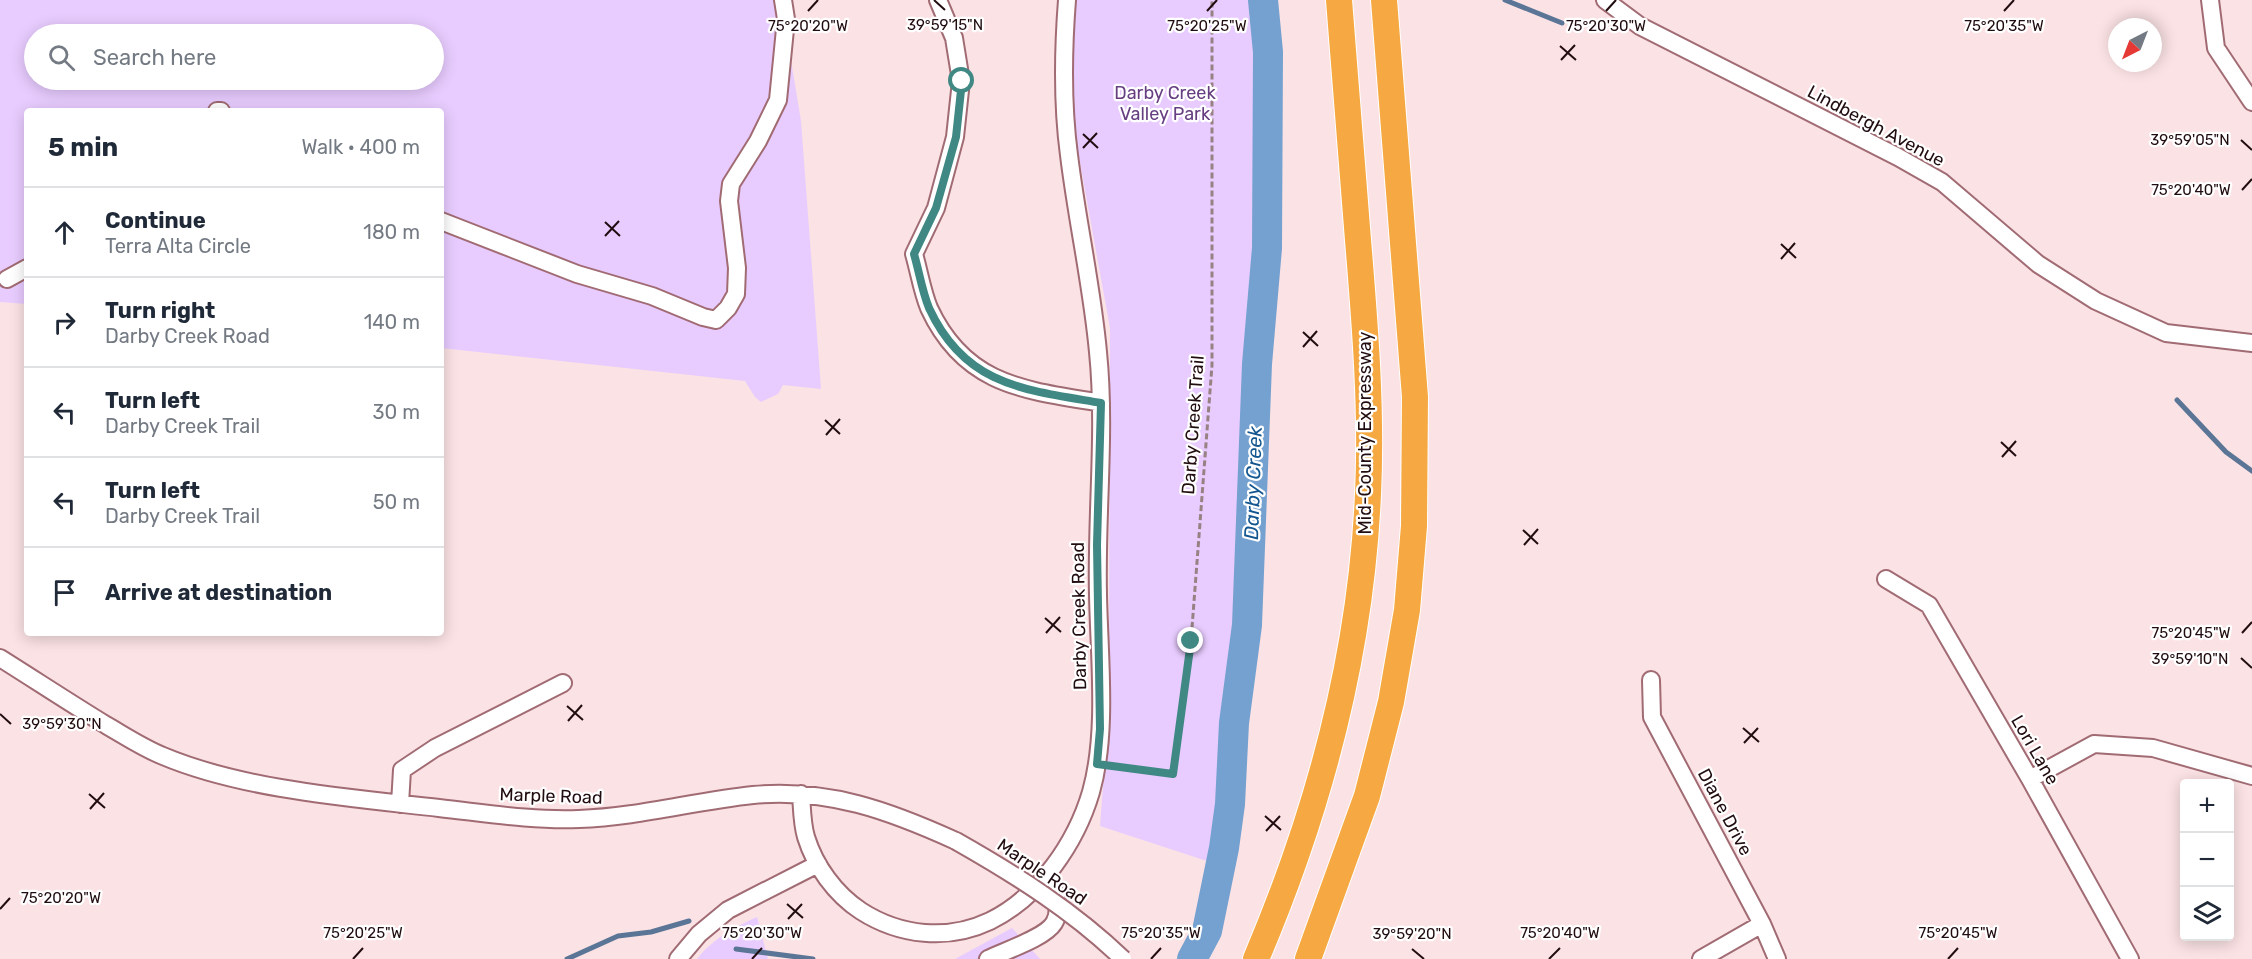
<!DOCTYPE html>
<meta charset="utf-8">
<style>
:root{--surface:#fff;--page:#f6f6f7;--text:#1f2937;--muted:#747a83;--line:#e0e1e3}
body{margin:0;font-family:Rubik,sans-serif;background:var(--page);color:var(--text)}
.controls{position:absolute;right:18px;bottom:18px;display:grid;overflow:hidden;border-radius:6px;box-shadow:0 3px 15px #0003}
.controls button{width:54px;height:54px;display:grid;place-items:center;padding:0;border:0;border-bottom:2px solid var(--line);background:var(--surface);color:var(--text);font:30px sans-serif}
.compass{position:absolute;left:2108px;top:18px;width:54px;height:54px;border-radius:50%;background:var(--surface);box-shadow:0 3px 15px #0003;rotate:222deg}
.stop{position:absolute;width:18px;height:18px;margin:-14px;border:4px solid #408883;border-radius:50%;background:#fff}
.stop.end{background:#408883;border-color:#fff;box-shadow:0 2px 6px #0008}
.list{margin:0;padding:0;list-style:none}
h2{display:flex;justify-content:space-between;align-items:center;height:78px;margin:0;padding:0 24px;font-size:26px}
h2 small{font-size:20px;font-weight:400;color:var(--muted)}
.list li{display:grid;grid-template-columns:39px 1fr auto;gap:18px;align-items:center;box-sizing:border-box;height:90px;padding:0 24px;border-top:2px solid var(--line)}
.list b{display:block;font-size:22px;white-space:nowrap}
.list p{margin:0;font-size:20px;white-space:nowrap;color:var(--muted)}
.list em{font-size:20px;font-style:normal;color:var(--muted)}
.icon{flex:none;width:33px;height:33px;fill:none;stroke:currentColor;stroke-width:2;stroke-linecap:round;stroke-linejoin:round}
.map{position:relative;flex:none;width:2252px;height:959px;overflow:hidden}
.search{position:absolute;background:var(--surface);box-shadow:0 3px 15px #0003;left:24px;top:24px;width:420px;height:66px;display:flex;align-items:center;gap:15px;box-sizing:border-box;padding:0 21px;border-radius:33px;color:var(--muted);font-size:22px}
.panel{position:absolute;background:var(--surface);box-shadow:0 3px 15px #0003;left:24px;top:108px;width:420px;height:528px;border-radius:6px}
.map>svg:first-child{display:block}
.green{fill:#e8ccff;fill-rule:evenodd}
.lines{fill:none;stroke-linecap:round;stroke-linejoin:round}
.stream{stroke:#5b7596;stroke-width:5}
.river{stroke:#74a1d0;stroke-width:30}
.minor-casing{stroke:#a16b73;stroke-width:20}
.highway-casing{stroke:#fff;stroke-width:28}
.path{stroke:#988183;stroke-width:3;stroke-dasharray:6 3;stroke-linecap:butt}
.minor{stroke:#fff;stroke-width:16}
.highway{stroke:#f6a943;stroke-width:26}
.minor-bridge-casing{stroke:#a16b73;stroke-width:20;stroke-linecap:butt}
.minor-bridge{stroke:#fff;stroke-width:16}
.route{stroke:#408883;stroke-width:8}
.ticks{fill:none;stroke:#210d10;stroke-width:2}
.labels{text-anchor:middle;stroke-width:4.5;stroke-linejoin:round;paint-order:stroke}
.park-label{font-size:18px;fill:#663e81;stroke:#fff}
.street-label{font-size:18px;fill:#210d10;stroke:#fff}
.water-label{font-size:20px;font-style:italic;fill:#135690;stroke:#fff}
.ticks-label{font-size:15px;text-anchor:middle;fill:#210d10;stroke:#fff;stroke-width:4.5;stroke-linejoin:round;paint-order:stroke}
</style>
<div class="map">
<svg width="2252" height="959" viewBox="0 0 2252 959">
<rect width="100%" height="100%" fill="#fbe2e4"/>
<path class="green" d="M 0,0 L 781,0 L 801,121 L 821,389 L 783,385 L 778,394 L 761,402 L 755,397 L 745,381 L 441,348 L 441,111 L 27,111 L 27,304 L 0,302 ZM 34,34 L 434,34 L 434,80 L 34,80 Z
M 1069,0 L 1256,0 L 1260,231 L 1245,466 L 1235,660 L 1213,863 L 1100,826 L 1109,708 L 1110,328 L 1073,124 Z
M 757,917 L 768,959 L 697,959 C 714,938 733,928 757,917 Z
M 1012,928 L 1040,959 L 955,959 Z"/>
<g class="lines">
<path class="stream" d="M 1505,0 L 1562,23
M 2177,400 L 2226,452 L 2252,471
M 736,949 L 813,959
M 567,959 L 618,936 L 651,932 L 689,921"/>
<path class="river" d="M 1192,959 L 1207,931 L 1224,848 L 1230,804 L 1234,723 L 1247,625 L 1257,364 L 1267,248 L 1268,52 L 1263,0"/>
<g class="minor-casing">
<path id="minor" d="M 938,0 L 954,38 L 961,81 L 955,137 L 936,208 L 914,254 C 919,271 922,291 929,308 C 965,386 1025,390 1101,403
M 1605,0 L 1640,26 L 1898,157 L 1942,182 L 2038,264 L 2096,301 L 2166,333 L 2252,343
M 2210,0 L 2216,48 L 2252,102
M 217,111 L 221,111
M 441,221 L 577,274 L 652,296 L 703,317 L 716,320 L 728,308 L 736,294 L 737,268 L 729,201 L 731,184 L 758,141 L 778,100 L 786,19 L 783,0
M 7,279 L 27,268
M 1886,579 L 1929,605 L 2030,779 L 2130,959
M 0,658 C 35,680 70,703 106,725 C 125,736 143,748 163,756 C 244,790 352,798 439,808 C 485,813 533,821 579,819 C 638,817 695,801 753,795 C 828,788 890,811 956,841
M 1651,680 L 1652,717 L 1762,924 L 1777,959
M 2030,779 L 2094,744 L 2153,748 L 2252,776
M 801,794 C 802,808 802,824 806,837 C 815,866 835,894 861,911 C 900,936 948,941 990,921 C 1039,897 1076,843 1091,792 C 1108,732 1099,656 1098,594 C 1096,514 1106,431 1098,352 C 1092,286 1077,221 1069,155 C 1062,103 1063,52 1067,0
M 400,804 L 402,770 L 435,748 L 563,683
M 678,959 L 699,934 L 728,910 L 818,864
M 988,959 C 1004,951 1045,938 1054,923 C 1063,909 1053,886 1049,872
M 1701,959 L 1762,924"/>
</g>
<g class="highway-casing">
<path id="highway" d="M 1256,959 C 1319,811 1361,655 1368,494 C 1372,410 1365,324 1358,240 C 1351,160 1345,80 1339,0
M 1308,959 L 1367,796 L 1391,702 L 1407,610 L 1414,526 L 1415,397 L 1384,0"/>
</g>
<path class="path" d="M 1114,766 L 1173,774 L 1191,641 L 1212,365 L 1212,0"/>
<use href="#minor" class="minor"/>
<use href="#highway" class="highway"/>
<g class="minor-bridge-casing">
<path id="minor-bridge" d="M 956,841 C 1016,875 1073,911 1123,959"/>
</g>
<use href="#minor-bridge" class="minor-bridge"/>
</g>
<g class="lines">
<path class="route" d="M 962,81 L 956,137 L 936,208 L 914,254 C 919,271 922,291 929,308 C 965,386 1025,390 1101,403 L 1097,545 L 1100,729 L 1097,764 L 1173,774 L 1191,641"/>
</g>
<path class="ticks" d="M 934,0 L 945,10M 808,11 L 818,0M 1207,11 L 1217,0M 1606,11 L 1616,0M 2004,11 L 2014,0M 1560,46 L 1576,60M 1561,60 L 1575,45M 1083,134 L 1098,148M 2241,140 L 2252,150M 1083,148 L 1097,133M 2242,190 L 2252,179M 605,222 L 620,236M 605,236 L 619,221M 1781,244 L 1796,258M 1781,259 L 1795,243M 1303,332 L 1318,346M 1303,347 L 1317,331M 825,420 L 840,434M 826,435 L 840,419M 2001,442 L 2016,456M 2002,457 L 2016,441M 1523,530 L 1538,544M 1524,545 L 1538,529M 1045,618 L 1061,632M 1046,633 L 1060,617M 2242,633 L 2252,622M 2241,658 L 2252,668M 567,706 L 583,720M 0,714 L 11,724M 568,721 L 582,705M 1743,728 L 1759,742M 1744,743 L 1758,728M 89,794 L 105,808M 90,809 L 104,793M 1265,816 L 1281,830M 1266,831 L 1280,816M 787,904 L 803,918M 0,909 L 10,898M 788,919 L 802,904M 1412,949 L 1424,959M 353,959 L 363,948M 752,959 L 762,948M 1151,959 L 1161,948M 1549,959 L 1560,948M 1948,959 L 1958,948"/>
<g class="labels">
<g class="park-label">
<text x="1165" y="99">Darby Creek<tspan x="1165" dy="21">Valley Park</tspan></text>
</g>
<g class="street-label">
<text transform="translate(1876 126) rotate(28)" y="6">Lindbergh Avenue</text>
<text transform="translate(1193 425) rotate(-86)" y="6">Darby Creek Trail</text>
<text transform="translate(1365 433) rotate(-90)" y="6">Mid-County Expressway</text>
<text transform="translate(1079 616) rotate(-91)" y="6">Darby Creek Road</text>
<text transform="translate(2035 750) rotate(60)" y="6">Lori Lane</text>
<text transform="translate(551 796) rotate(2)" y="6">Marple Road</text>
<text transform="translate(1725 812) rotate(62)" y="6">Diane Drive</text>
<text transform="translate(1042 872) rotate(34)" y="6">Marple Road</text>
</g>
<g class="water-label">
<text transform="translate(1253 483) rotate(-88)" y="7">Darby Creek</text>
</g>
</g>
<g class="ticks-label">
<text x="945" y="30">39°59'15"N</text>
<text x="808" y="31">75°20'20"W</text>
<text x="1207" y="31">75°20'25"W</text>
<text x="1606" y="31">75°20'30"W</text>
<text x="2004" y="31">75°20'35"W</text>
<text x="2190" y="145">39°59'05"N</text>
<text x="2191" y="195">75°20'40"W</text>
<text x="2191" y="638">75°20'45"W</text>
<text x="2190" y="664">39°59'10"N</text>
<text x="62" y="729">39°59'30"N</text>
<text x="61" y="903">75°20'20"W</text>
<text x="363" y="938">75°20'25"W</text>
<text x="762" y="938">75°20'30"W</text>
<text x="1161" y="938">75°20'35"W</text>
<text x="1560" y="938">75°20'40"W</text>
<text x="1958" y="938">75°20'45"W</text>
<text x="1412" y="939">39°59'20"N</text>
</g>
</svg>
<div class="controls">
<button>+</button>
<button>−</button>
<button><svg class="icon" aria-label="layers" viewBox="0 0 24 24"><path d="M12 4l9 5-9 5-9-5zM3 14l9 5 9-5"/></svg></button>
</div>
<svg class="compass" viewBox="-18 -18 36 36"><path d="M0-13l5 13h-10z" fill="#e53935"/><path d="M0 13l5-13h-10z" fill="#747a83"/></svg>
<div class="stop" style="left:962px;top:81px"></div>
<div class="stop end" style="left:1191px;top:641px"></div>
<div class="search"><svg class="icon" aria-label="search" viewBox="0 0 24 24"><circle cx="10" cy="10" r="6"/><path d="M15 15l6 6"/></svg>Search here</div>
<section class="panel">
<h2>5 min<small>Walk · 400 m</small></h2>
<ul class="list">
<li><svg class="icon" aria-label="ahead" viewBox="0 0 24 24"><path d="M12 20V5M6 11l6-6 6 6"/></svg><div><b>Continue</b><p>Terra Alta Circle</p></div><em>180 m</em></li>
<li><svg class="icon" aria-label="right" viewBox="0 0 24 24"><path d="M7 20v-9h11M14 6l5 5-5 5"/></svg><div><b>Turn right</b><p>Darby Creek Road</p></div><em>140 m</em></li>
<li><svg class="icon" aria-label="left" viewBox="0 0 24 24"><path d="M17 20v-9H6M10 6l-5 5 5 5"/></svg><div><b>Turn left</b><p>Darby Creek Trail</p></div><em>30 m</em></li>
<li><svg class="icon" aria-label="left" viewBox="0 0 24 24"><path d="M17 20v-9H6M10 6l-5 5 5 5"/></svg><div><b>Turn left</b><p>Darby Creek Trail</p></div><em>50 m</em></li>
<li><svg class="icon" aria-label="arrive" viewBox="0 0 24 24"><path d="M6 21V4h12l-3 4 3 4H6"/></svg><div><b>Arrive at destination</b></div></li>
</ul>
</section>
</div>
